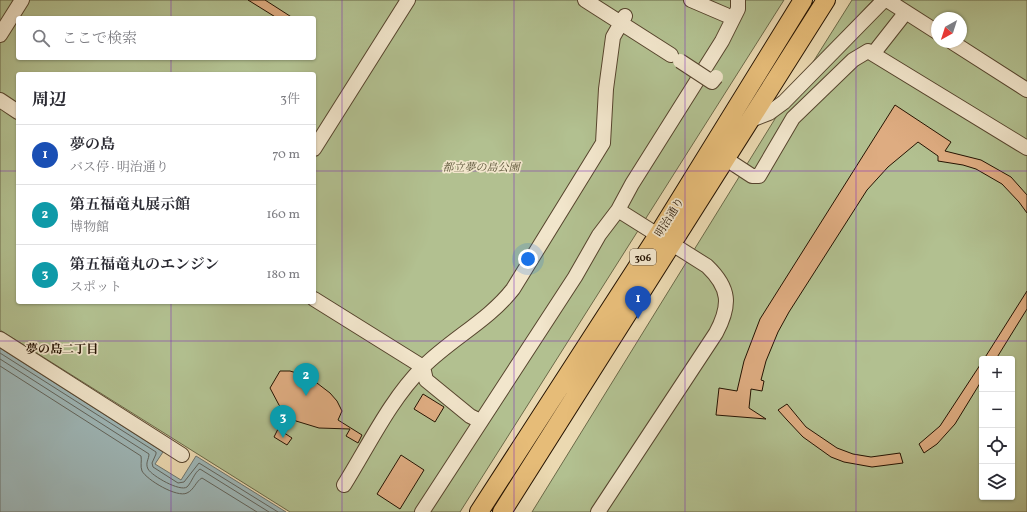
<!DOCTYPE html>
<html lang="ja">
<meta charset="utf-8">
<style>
:root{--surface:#fff;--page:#f2f2f3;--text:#2b2b33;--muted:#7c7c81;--line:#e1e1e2;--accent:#8f2418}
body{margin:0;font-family:Vollkorn,"Noto Serif JP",serif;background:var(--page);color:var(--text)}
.controls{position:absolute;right:12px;bottom:12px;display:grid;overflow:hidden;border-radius:4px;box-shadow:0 1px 3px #0004}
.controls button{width:36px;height:36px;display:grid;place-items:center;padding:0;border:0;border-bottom:1px solid var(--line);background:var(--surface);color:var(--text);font:20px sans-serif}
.compass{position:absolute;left:931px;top:12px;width:36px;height:36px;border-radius:50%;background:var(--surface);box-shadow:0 1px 3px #0004;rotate:219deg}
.you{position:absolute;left:528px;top:259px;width:14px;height:14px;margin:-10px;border:3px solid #fff;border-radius:50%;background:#1a73e8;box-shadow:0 0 0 6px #1a73e833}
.badge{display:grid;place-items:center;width:26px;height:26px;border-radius:50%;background:var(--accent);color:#fff;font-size:13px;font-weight:700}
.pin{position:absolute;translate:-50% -33px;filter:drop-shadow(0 1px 2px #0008)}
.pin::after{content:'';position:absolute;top:21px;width:14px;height:12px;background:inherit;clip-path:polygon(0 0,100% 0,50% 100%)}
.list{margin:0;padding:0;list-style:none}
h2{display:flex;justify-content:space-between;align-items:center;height:52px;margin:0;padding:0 16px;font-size:17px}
h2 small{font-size:13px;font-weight:400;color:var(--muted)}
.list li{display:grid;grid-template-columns:26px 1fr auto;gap:12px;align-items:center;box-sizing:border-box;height:60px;padding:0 16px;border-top:1px solid var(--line)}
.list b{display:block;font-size:15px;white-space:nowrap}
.list p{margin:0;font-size:13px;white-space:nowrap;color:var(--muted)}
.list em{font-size:13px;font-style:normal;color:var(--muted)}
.icon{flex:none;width:22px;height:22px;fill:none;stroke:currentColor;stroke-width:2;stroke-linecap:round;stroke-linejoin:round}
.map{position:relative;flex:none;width:1027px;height:512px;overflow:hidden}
.search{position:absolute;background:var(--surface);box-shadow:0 1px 3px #0004;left:16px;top:16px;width:300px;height:44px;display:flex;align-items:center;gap:10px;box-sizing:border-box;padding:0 14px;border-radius:4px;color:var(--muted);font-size:15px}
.panel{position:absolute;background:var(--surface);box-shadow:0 1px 3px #0004;left:16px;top:72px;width:300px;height:232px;border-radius:4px}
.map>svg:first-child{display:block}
.green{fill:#b2c090;stroke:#6b6948;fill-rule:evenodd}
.water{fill:#9eb7b8;stroke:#6d756f}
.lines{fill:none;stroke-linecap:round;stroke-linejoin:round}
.shore{stroke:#61645c;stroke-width:1}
.building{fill:#deac81;stroke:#241201}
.minor-casing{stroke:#56442d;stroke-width:16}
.major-casing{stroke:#241201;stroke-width:20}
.minor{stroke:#f2e6cc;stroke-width:14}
.major{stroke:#e6bc78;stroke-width:18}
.minor-bridge-casing{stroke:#56442d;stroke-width:16;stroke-linecap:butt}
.minor-bridge{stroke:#f2e6cc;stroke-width:14}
.grid{fill:none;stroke:#7b2cbf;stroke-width:1;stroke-opacity:0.55}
.labels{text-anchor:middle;stroke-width:3.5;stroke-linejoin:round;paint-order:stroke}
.shield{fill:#f2e6cc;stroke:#62523e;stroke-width:1}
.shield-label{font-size:10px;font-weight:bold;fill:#241201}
.park-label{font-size:11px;font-style:italic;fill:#564f33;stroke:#f2e6cc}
.street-label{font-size:11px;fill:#241201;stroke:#f2e6cc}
.neighbourhood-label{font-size:12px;font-weight:bold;fill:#241201;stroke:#f2e6cc}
</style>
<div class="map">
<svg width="1027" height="512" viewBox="0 0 1027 512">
<rect width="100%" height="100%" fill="#ebd9b1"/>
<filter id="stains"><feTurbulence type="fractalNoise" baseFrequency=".005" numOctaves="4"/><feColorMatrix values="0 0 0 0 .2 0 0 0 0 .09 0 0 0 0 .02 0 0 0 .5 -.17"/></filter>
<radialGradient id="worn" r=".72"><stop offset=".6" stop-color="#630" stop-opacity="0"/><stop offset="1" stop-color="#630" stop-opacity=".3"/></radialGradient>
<path class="green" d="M 0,0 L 784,0 L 460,512 L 290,512 L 0,330 ZM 18,18 L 314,18 L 314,58 L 18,58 ZM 18,74 L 314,74 L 314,302 L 18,302 Z
M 852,0 L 873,0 L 808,70 Z
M 893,0 L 1027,0 L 1027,512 L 532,512 L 778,114 ZM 937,18 L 961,18 L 961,42 L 937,42 ZM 982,359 L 1012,359 L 1012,497 L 982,497 Z"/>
<path class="water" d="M 0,348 L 163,452 L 155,464 L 181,480 L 196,456 L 286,512 L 0,512 Z"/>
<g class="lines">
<path class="shore" d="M 0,353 L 156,452 L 156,454 L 152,463 L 153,467 L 178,483 L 184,482 L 199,463 L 278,512
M 0,359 L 149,454 C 149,459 145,463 148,469 C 152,476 180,492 187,487 C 192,482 194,473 200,469 L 269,512
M 0,366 L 141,456 C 142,461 140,466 142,471 C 147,480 177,498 187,493 C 194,490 196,481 202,478 L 257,512"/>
</g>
<path class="building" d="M 248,0 L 265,0 L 293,18 L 277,18 Z
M 895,105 L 951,142 L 945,151 L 981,160 L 1011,177 L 1027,195 L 1027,213 L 1019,202 L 1002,184 L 976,169 L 963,165 L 938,161 L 938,156 L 918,142 L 888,167 L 867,190 L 789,312 L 778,332 L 766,361 L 761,380 L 764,381 L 762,391 L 751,389 L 749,408 L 766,419 L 716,415 L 719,388 L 737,391 L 744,361 L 760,319 Z
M 1027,291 L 1027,309 L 996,359 L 984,359 Z
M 982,362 L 982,380 L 955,424 L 937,444 L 924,453 L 919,444 L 940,426 Z
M 280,371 L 290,371 L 303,375 L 313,380 L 330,393 L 337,401 L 342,411 L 338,420 L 362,435 L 358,443 L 346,436 L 350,429 L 319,428 L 296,421 L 287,414 L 279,405 L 270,388 Z
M 423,394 L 444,407 L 435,422 L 414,409 Z
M 787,404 L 806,427 L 837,448 L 853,454 L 871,457 L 900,453 L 903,463 L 872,467 L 844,462 L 831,457 L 803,437 L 787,420 L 778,410 Z
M 278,429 L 292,438 L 287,445 L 274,437 Z
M 401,455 L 424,470 L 400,509 L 377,494 Z"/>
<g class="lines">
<g class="minor-casing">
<path id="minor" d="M 585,0 L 671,55
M 691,0 L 726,15
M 887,0 L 937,32
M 0,35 L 22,0
M 952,42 L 1027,90
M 873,54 L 906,12
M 0,100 L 18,112
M 751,120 L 769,113 L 784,102 L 884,0
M 314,149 L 408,0
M 726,159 L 752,176 L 759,176 L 793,118 L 853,60 L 868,51 L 1027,148
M 314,299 L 423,367 L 426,380 L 470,416 L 480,421
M 0,339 L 182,455
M 344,485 C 369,445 390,400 423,367 C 452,338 488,321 513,289 L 603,143 L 606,89 L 613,37 L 625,16
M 422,512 L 575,277 L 599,235 L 618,210 L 632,184 L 722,41 L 738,9 L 738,0
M 598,512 L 716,333 C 731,305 730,288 707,266 L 618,210"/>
</g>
<g class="major-casing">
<path id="major" d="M 479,512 L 658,235 L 803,0
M 502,512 L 826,0"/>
</g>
<use href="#minor" class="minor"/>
<use href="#major" class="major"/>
<g class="minor-bridge-casing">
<path id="minor-bridge" d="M 680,61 L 712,82 L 716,77"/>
</g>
<use href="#minor-bridge" class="minor-bridge"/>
</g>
<path class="grid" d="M 171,0 L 171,18M 342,0 L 342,512M 514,0 L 514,512M 685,0 L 685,512M 856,0 L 856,512M 171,58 L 171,74M 0,171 L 18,171M 314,171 L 1027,171M 171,302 L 171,512M 0,341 L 1027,341"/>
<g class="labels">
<rect class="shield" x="630" y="249" width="26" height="16" rx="3"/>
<g class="shield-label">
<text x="643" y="261">306</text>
</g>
<g class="park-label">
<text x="481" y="171">都立夢の島公園</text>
</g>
<g class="street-label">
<text transform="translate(669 217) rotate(-58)" y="4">明治通り</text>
</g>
<g class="neighbourhood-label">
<text x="62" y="353">夢の島二丁目</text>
</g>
</g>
<rect width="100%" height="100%" filter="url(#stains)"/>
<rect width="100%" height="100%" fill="url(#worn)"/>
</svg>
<div class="controls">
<button>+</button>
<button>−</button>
<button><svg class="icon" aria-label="locate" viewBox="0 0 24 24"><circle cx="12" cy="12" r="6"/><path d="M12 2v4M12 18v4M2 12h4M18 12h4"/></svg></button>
<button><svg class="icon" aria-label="layers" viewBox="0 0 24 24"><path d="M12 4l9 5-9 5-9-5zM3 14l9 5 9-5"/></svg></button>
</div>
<svg class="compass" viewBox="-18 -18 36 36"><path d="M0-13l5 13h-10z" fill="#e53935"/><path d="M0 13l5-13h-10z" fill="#7c7c81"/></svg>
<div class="you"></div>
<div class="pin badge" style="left:638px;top:319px;background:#1a4fb4">1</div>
<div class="pin badge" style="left:306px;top:396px;background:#0f9aa8">2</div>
<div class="pin badge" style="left:283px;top:438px;background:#0f9aa8">3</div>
<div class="search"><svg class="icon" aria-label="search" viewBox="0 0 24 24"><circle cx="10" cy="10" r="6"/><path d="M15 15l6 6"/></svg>ここで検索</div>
<section class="panel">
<h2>周辺<small>3件</small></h2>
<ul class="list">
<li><span class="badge" style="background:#1a4fb4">1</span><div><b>夢の島</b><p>バス停 · 明治通り</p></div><em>70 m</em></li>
<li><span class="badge" style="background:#0f9aa8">2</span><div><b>第五福竜丸展示館</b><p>博物館</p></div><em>160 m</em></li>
<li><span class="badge" style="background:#0f9aa8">3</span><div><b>第五福竜丸のエンジン</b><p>スポット</p></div><em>180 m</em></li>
</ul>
</section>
</div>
